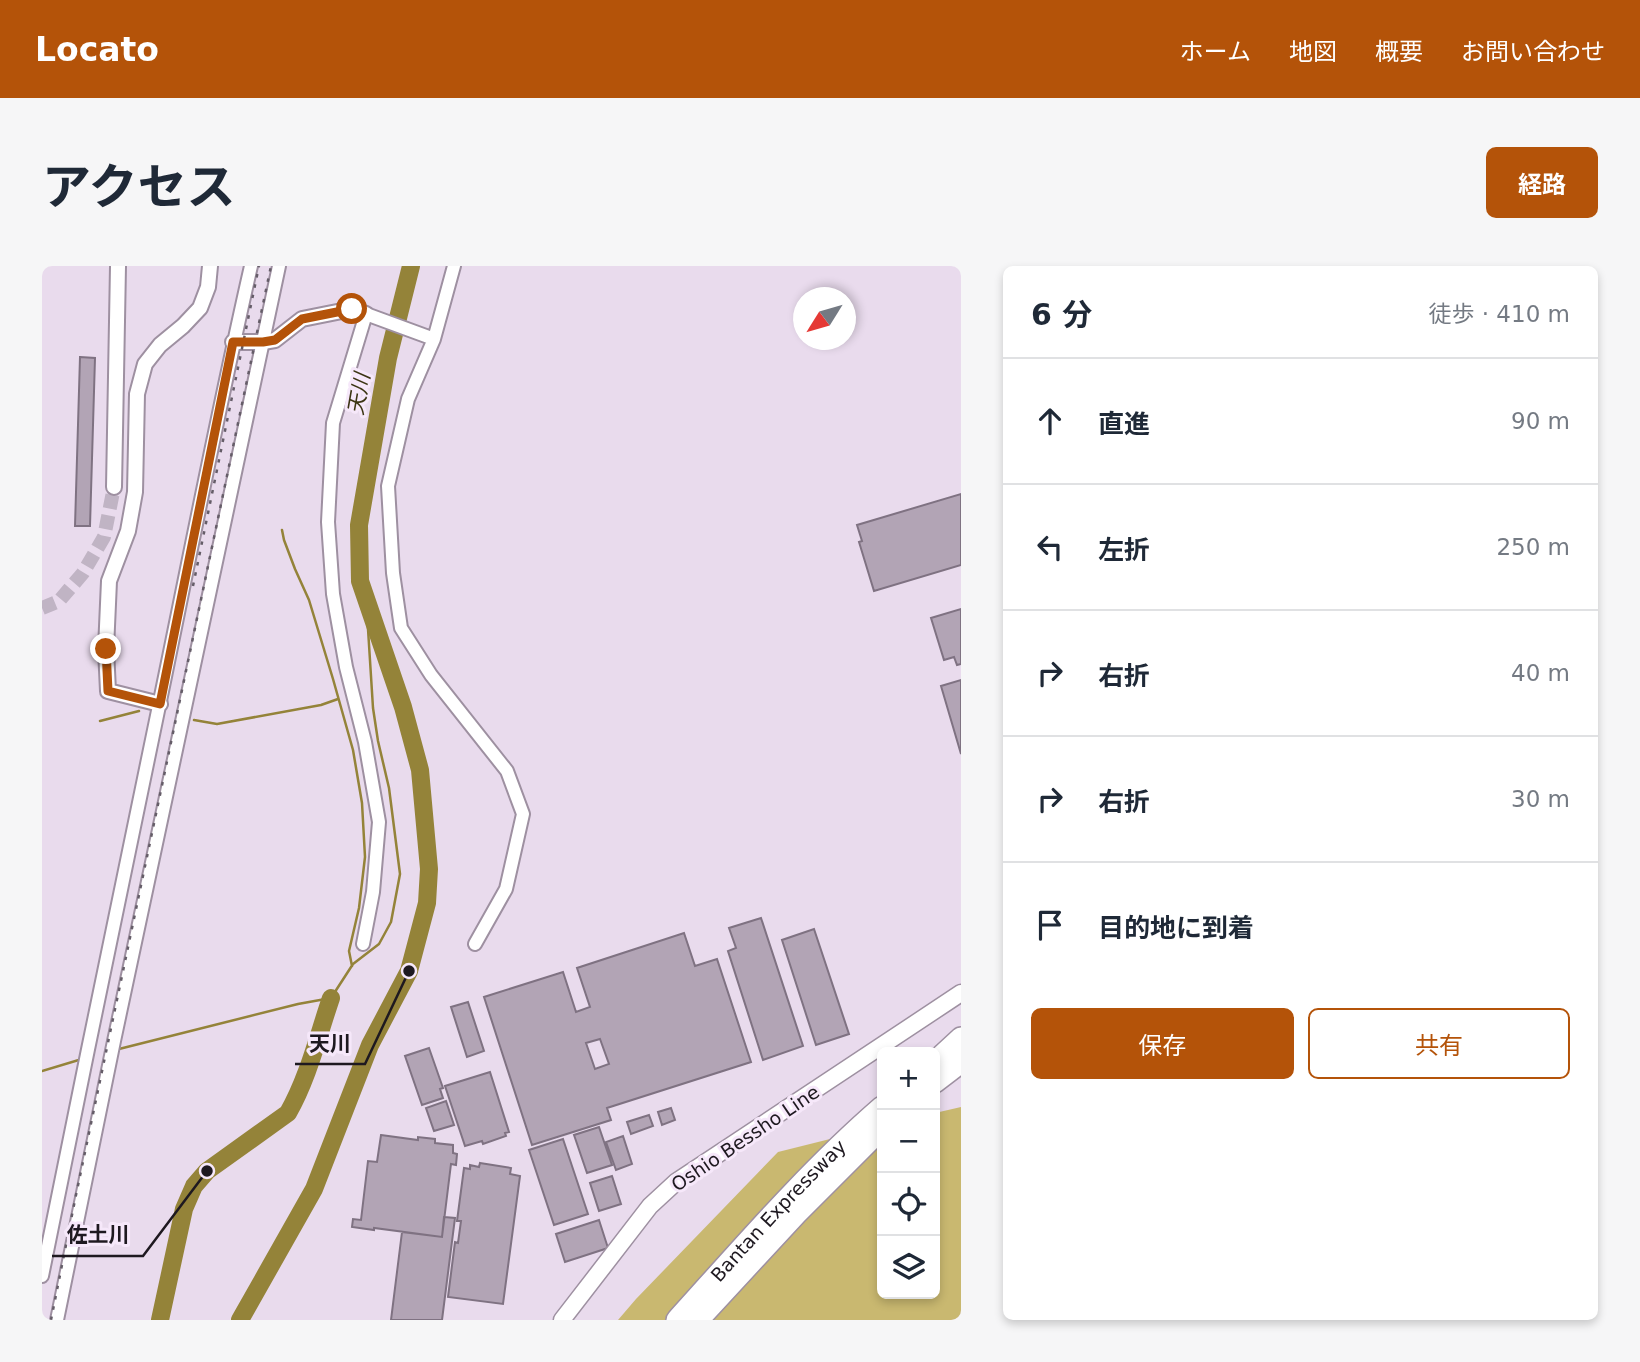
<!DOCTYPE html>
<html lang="ja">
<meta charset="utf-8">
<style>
:root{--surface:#fff;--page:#f6f6f7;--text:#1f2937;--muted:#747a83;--line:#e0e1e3;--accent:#b45309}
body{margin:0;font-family:"DejaVu Sans","Noto Sans JP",sans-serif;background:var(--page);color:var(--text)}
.controls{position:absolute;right:21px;bottom:21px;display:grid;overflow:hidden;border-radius:10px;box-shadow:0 4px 10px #0003}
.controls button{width:63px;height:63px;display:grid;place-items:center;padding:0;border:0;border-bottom:2px solid var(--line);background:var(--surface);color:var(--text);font:35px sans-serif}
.compass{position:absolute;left:751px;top:21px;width:63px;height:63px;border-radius:50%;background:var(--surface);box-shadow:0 4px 10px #0003;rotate:233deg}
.stop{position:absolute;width:21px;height:21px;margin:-16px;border:5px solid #b45309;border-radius:50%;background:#fff}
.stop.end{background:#b45309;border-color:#fff;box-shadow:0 2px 7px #0008}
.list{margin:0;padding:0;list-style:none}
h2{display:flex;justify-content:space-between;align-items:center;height:91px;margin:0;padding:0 28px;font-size:30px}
h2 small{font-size:23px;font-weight:400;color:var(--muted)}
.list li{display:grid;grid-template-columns:46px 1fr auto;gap:21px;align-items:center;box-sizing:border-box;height:126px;padding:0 28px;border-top:2px solid var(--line)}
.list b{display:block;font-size:26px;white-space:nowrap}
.list em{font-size:23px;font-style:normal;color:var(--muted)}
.actions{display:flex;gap:14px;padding:21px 28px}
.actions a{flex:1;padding:16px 0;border:2px solid var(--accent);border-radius:10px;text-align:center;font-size:24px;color:var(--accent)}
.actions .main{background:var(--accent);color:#fff}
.icon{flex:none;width:38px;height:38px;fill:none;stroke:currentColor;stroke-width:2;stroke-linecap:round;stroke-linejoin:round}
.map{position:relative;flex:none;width:919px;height:1054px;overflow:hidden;border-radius:10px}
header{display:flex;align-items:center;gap:42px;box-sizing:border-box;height:98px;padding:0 35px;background:var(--accent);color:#fff}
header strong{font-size:33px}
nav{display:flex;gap:38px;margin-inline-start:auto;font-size:24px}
.intro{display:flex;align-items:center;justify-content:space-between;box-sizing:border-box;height:168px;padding:0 42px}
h1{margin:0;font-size:49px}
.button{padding:18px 32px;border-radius:10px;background:var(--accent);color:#fff;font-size:24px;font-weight:700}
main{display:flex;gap:42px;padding:0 42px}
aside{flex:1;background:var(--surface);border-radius:10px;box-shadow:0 4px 10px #0003}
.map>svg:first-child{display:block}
.green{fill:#c9b870}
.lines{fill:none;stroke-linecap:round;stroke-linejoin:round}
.stream{stroke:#948339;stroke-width:2.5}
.river{stroke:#948339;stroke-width:18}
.building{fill:#b2a4b5;stroke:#7f7282;stroke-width:2;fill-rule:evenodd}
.tertiary-tunnel{stroke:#c0b4c4;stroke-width:14;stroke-dasharray:14 7;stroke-linecap:butt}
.minor-casing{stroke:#9e90a1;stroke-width:16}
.tertiary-casing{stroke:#9e90a1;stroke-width:18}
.secondary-casing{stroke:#9e90a1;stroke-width:19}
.motorway-casing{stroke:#9e90a1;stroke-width:24}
.minor{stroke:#fff;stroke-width:12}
.tertiary{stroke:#fff;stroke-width:14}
.secondary{stroke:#fff;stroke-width:16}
.motorway{stroke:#fff;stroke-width:21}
.rail{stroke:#655d68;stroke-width:2.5;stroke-dasharray:3.5 7;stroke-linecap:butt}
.route{stroke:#b45309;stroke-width:9}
.labels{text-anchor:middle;stroke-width:6;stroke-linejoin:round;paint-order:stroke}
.street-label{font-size:19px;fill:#1e1920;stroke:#f6e8fa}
.water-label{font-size:21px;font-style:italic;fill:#3c3514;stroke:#f6e8fa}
.leader{fill:none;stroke:#1e1920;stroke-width:2.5}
.callout-dot{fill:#1e1920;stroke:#f6e8fa;stroke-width:2.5}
.callout-label{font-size:21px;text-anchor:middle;font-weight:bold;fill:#1e1920;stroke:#f6e8fa;stroke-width:6;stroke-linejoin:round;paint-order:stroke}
</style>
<header>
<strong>Locato</strong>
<nav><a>ホーム</a><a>地図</a><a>概要</a><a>お問い合わせ</a></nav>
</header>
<div class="intro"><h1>アクセス</h1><a class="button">経路</a></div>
<main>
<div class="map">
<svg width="919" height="1054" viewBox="0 0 919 1054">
<rect width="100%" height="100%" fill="#e9dbed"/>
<path class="green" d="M 919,841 L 919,1054 L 576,1054 L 594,1033 L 736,886 L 840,860 L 840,1028 L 893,1028 L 893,847 Z"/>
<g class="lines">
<path class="stream" d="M 240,264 L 242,274 L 253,303 L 267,334 L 291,413 L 311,484 L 320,537 L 323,591 L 317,642 L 307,685 L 310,700
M 152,454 L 175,458 L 279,439 L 296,433
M 58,455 L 97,445
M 77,783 L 256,738 L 289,732 L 311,698 L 337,678 L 349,656 L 358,608 L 347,522 L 336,475 L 331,442 L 324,331
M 0,805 L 40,793"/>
<path class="river" d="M 118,1054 L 142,943 L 152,920 L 165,905 L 246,847 C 266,812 276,770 289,732
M 198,1054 L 272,923 L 328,779 L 367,705 L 385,637 L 387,603 L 378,504 L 361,441 L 318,315 L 317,259 L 346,92 L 369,0"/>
</g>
<path class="building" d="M 38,91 L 53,92 L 48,260 L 33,260 Z
M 919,228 L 919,299 L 832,325 L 817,276 L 820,275 L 815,259 Z
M 919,343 L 919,398 L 915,399 L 912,391 L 902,394 L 889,352 Z
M 919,414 L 919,488 L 899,420 Z
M 719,652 L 761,780 L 721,794 L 686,685 L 694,682 L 687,662 Z
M 772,663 L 807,768 L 774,779 L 740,674 Z
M 642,667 L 653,700 L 675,693 L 709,796 L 565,842 L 569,854 L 490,879 L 442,731 L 521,706 L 534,746 L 548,741 L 535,702 ZM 558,773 L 567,798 L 553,803 L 544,777 Z
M 426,736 L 442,785 L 425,791 L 409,741 Z
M 387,782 L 401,822 L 398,823 L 401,832 L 380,839 L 363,790 Z
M 448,806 L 467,866 L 463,867 L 464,870 L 441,878 L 440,875 L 423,880 L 403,820 Z
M 404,835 L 412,859 L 392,865 L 384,842 Z
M 629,842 L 633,854 L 620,859 L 616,846 Z
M 607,849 L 611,860 L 589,868 L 585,856 Z
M 557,861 L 570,899 L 545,907 L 532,869 Z
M 339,869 L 376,874 L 376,871 L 393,873 L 393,877 L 411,879 L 411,887 L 415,888 L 414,899 L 409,898 L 400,971 L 332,962 L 332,964 L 310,961 L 311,953 L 319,954 L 326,895 L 335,896 Z
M 581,870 L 590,898 L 574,904 L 564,876 Z
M 521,873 L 546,948 L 512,959 L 487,884 Z
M 438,897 L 469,902 L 468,908 L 478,910 L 461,1038 L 406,1031 L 413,976 L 416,977 L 419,955 L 415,955 L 422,902 L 428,903 L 428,899 L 437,901 Z
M 570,910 L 579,938 L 557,945 L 548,917 Z
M 402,951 L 413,952 L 400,1054 L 349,1054 L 360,966 L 400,971 Z
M 557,954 L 566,982 L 523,996 L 514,968 Z"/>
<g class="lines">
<path class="tertiary-tunnel" d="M 0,342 L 17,335 L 41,307 L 62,271 L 72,221"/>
<g class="minor-casing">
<path id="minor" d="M 412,0 L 392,73 L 366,133 L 346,220 L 351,307 L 359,362 L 389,409 L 465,505 L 481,548 L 464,623 L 433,678
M 321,678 L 331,626 L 337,556 L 323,476 L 304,401 L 291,328 L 286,256 L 291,157 L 324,48 L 392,73
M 0,1010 C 38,818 79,627 118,435 C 148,290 176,144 209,0
M 15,1054 L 72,775 L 237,0"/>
</g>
<g class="tertiary-casing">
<path id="tertiary" d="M 191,76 L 221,76 L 233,74 L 260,53 L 310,43 L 324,48
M 72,221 L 76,0
M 118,438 L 66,425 L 64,383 L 67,315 L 86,265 L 93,226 L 95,128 L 103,98 L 118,79 L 141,60 L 158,42 L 166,21 L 168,0"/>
</g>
<g class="secondary-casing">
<path id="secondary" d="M 520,1054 L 608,940 L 634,916 L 919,727"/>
</g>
<g class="motorway-casing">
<g id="motorway">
<path d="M 893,796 L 919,772"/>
<path d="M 893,816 L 919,796"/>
<path id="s1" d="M 635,1054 C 701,981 766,905 840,841"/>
<path d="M 656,1054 L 754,948 L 840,862"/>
</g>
</g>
<use href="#minor" class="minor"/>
<use href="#tertiary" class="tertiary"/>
<use href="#secondary" class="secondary"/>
<use href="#motorway" class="motorway"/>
<path class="rail" d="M 151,320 L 217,0
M 9,1054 L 34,929 L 229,0"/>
</g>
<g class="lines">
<path class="route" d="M 64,383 L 66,425 L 118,438 L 191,76 L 221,76 L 233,74 L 260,53 L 310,43"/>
</g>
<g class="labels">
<g class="street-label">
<text transform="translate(703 872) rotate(-34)" y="7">Oshio Bessho Line</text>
<text dy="7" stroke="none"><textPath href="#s1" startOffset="149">Bantan Expressway</textPath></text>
</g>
<g class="water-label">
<text transform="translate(317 128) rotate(-80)" y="7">天川</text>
</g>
</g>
<path class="leader" d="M367 705L323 798H253M165 905L101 990H10"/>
<g class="callout-dot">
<circle cx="367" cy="705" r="7"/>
<circle cx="165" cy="905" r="7"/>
</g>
<g class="callout-label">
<text x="288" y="785">天川</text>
<text x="56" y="976">佐土川</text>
</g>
</svg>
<div class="controls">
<button>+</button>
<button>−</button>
<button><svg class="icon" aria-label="locate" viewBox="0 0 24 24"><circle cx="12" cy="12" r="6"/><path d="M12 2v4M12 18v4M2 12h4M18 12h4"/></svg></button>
<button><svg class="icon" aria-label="layers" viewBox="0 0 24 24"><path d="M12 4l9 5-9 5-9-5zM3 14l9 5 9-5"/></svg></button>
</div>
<svg class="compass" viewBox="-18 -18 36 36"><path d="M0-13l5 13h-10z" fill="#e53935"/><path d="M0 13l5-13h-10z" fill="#747a83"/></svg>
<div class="stop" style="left:310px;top:43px"></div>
<div class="stop end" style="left:64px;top:383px"></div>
</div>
<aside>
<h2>6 分<small>徒歩 · 410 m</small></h2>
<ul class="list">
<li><svg class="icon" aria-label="ahead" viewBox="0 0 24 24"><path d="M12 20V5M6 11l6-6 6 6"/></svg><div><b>直進</b></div><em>90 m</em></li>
<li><svg class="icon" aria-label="left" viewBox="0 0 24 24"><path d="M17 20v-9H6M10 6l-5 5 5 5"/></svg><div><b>左折</b></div><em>250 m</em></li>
<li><svg class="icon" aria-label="right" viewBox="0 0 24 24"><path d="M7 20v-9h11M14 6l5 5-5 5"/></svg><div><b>右折</b></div><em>40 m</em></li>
<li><svg class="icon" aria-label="right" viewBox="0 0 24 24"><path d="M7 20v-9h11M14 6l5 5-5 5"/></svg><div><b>右折</b></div><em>30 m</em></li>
<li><svg class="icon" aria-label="arrive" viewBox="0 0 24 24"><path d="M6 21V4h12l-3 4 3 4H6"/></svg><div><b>目的地に到着</b></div></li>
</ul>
<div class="actions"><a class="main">保存</a><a>共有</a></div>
</aside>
</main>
